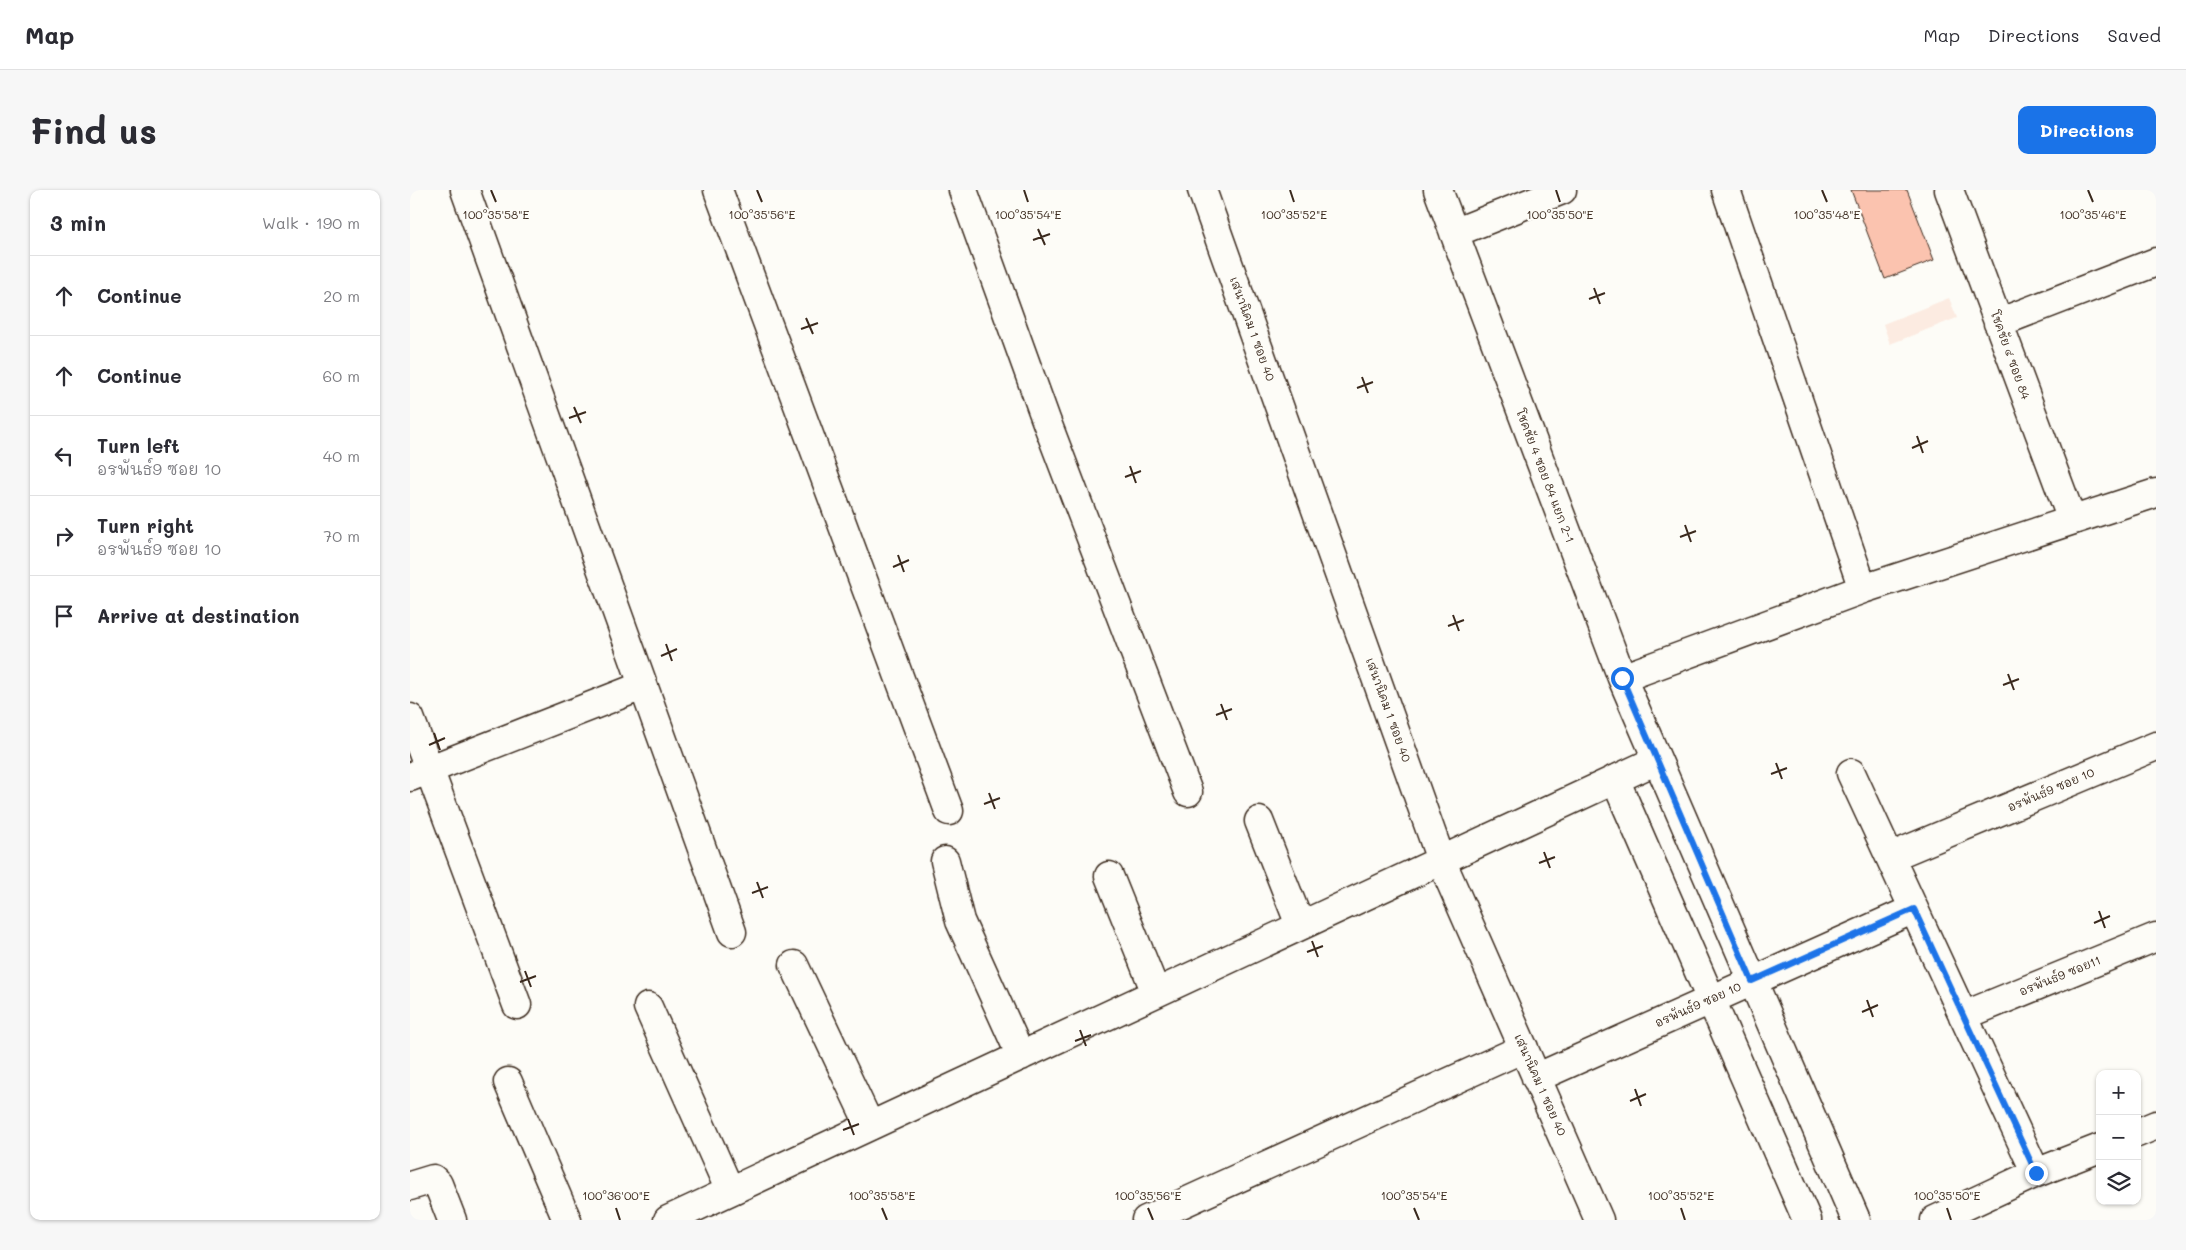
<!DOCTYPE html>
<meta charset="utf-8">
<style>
:root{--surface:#fff;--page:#f7f7f7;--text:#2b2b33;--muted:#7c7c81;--line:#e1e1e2;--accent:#1a73e8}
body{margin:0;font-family:Mali,"Playpen Sans Thai",sans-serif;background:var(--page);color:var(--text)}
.controls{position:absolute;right:15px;bottom:15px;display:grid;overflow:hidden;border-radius:10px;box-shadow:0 1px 4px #0004}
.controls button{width:45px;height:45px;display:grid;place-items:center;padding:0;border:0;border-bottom:1px solid var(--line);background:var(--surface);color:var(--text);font:25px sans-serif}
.stop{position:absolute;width:15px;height:15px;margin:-11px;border:4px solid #1a73e8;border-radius:50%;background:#fff}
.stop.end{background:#1a73e8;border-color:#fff;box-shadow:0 1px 5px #0008}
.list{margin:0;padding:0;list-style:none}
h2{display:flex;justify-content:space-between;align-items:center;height:65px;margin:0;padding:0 20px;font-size:21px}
h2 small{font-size:16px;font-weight:400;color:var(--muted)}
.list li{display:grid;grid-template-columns:32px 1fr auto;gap:15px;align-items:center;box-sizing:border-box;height:80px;padding:0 20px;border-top:1px solid var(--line)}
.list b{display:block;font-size:19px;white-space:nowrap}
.list p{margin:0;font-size:16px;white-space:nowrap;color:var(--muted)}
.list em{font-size:16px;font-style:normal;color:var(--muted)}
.icon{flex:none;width:28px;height:28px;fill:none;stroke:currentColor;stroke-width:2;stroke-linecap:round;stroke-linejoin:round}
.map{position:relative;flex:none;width:1746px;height:1030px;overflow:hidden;border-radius:10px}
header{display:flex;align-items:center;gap:30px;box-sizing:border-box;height:70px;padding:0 25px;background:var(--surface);border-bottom:1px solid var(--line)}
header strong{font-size:24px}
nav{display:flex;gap:28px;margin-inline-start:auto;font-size:18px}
.intro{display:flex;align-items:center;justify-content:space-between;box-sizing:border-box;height:120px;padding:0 30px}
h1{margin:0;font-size:35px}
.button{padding:12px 22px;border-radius:10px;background:var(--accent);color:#fff;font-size:18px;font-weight:700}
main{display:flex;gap:30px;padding:0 30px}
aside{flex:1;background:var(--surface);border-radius:10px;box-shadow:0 1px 4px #0004}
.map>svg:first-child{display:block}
.built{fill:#fcebe1}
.building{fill:#fbc3af;stroke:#3b2a1e}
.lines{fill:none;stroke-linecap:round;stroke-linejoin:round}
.minor-casing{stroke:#3b2a1e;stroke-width:31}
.minor{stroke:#fdfcf7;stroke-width:28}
.route{stroke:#1a73e8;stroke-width:6}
.ticks{fill:none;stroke:#3b2a1e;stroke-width:2}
.labels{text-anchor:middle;stroke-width:4.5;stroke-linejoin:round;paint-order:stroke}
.street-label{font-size:12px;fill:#3b2a1e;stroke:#fdfcf7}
.ticks-label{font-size:12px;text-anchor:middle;fill:#3b2a1e;stroke:#fdfcf7;stroke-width:4.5;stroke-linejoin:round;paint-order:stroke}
</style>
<header>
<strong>Map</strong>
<nav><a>Map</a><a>Directions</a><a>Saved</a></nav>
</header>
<div class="intro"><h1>Find us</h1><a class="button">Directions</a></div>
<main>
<aside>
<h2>3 min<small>Walk · 190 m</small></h2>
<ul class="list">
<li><svg class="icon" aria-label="ahead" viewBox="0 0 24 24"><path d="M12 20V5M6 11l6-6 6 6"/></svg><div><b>Continue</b></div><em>20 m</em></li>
<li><svg class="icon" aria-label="ahead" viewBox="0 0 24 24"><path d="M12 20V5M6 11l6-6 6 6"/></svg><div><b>Continue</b></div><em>60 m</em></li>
<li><svg class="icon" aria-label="left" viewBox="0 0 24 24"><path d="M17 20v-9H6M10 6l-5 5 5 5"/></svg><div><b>Turn left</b><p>อรพันธ์9 ซอย 10</p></div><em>40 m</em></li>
<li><svg class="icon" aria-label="right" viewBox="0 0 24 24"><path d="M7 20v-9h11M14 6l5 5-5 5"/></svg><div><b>Turn right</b><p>อรพันธ์9 ซอย 10</p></div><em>70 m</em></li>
<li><svg class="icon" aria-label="arrive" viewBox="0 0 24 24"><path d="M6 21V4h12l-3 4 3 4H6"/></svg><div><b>Arrive at destination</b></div></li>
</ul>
</aside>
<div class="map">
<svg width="1746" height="1030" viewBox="0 0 1746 1030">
<rect width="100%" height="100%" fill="#fdfcf7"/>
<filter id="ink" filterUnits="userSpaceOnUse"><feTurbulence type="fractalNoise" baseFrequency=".02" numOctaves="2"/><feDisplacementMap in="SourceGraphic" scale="10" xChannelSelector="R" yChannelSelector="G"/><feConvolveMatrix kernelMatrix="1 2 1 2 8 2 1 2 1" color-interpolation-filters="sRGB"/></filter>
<g filter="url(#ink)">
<path class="built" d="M 1539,108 L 1547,128 L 1480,154 L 1473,134 Z"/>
<path class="building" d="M 1441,0 L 1497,0 L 1524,70 L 1475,89 Z"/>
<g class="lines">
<g class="minor-casing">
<path id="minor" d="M 55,0 L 322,742
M 308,0 L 539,621
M 553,0 L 636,230 L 778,602
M 792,0 L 1031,670 L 1189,1030
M 1028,0 L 1212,488 L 1446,1030
M 1316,0 L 1453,399
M 1539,0 L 1662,330
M 1044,43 L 1152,0
M 1588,133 L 1746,72
M 1212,488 L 1453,399 L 1746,303
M 0,528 L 107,815
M 1441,583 L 1626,983
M 0,587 L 232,496
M 1205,589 L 1397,1030
M 849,631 L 890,735
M 1480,667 L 1746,556
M 535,671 L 550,731 L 611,866
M 699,686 L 746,803
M 384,775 L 460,936
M 238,817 L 320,1001
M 1553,826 L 1746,747
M 1126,888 L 1504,719
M 98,892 L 157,1030
M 1727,943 L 1746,935
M 0,996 L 23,989 L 28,994 L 42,1030
M 258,1030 L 1247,570
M 736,1030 L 1114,858
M 1525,1030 L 1626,983 L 1690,958"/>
</g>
<use href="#minor" class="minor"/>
</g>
</g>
<g class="lines" filter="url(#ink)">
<path class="route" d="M 1212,488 L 1342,791 L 1504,719 L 1626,983"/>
</g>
<path class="ticks" d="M 81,0 L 86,12M 347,0 L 352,12M 614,0 L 618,12M 880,0 L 884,12M 1146,0 L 1150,12M 1412,0 L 1417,12M 1678,0 L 1683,12M 628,39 L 635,55M 623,50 L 640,44M 1184,98 L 1190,114M 1179,109 L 1195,103M 396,128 L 403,144M 391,139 L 408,133M 952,187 L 958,203M 947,198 L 963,192M 164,217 L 171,233M 159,228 L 176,222M 1507,246 L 1513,263M 1502,258 L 1518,251M 720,276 L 726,293M 715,287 L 731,281M 1275,335 L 1281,352M 1270,347 L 1286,341M 488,365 L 494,382M 483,377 L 499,370M 1043,425 L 1049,441M 1038,436 L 1054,430M 256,454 L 262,471M 251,466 L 267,459M 1598,484 L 1604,500M 1593,495 L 1609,489M 811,514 L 817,530M 806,525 L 822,519M 24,543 L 30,560M 19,555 L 35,548M 1366,573 L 1372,589M 1361,584 L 1377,578M 579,603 L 585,619M 574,614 L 590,608M 1134,662 L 1140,678M 1129,673 L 1145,667M 347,692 L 353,708M 342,703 L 358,697M 1689,721 L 1695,738M 1684,733 L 1700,726M 902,751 L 908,767M 897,762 L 913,756M 115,781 L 121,797M 110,792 L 126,786M 1457,810 L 1463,827M 1452,822 L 1468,815M 670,840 L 676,856M 665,851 L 681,845M 1225,899 L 1231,916M 1220,911 L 1236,904M 438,929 L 444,945M 433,940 L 449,934M 206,1018 L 210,1030M 472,1018 L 477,1030M 738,1018 L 743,1030M 1004,1018 L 1009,1030M 1271,1018 L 1275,1030M 1537,1018 L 1541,1030"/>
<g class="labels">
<g class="street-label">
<text transform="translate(842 139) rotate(70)" y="4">เสนานิคม 1 ซอย 40</text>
<text transform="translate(1600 165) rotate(70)" y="4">โชคชัย ๔ ซอย 84</text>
<text transform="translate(1135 286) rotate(69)" y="4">โชคชัย 4 ซอย 84 แยก 2-1</text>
<text transform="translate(978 520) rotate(70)" y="4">เสนานิคม 1 ซอย 40</text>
<text transform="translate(1641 600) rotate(-23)" y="4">อรพันธ์9 ซอย 10</text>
<text transform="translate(1650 786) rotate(-22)" y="4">อรพันธ์9 ซอย11</text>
<text transform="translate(1288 815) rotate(-24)" y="4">อรพันธ์9 ซอย 10</text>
<text transform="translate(1130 895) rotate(66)" y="4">เสนานิคม 1 ซอย 40</text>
</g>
</g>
<g class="ticks-label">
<text x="1683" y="29">100°35'46"E</text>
<text x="86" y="29">100°35'58"E</text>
<text x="352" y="29">100°35'56"E</text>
<text x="618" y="29">100°35'54"E</text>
<text x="884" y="29">100°35'52"E</text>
<text x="1150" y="29">100°35'50"E</text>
<text x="1417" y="29">100°35'48"E</text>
<text x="206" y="1010">100°36'00"E</text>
<text x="472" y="1010">100°35'58"E</text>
<text x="738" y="1010">100°35'56"E</text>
<text x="1004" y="1010">100°35'54"E</text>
<text x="1271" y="1010">100°35'52"E</text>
<text x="1537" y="1010">100°35'50"E</text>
</g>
</svg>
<div class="controls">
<button>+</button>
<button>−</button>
<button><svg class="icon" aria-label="layers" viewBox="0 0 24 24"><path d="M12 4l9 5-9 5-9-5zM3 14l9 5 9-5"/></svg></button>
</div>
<div class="stop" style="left:1212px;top:488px"></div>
<div class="stop end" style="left:1626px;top:983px"></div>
</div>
</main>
